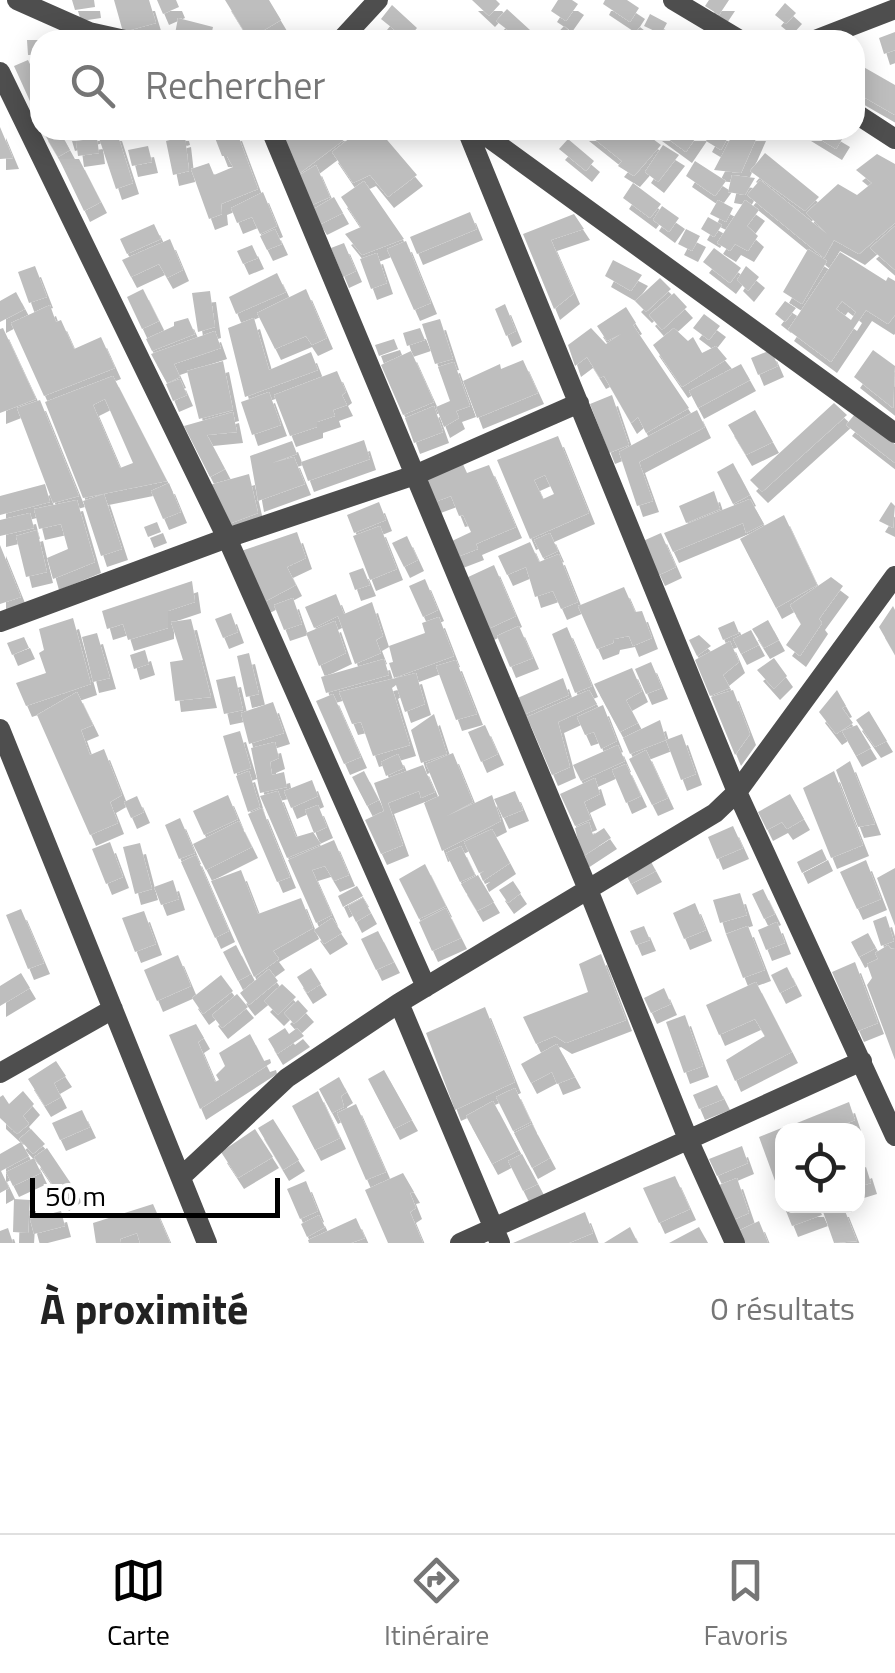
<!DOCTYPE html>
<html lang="fr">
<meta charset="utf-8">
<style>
:root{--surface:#fff;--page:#f6f6f6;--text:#222;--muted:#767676;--line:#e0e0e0;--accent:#000}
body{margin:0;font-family:"Titillium Web",sans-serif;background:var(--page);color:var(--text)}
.controls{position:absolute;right:30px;bottom:30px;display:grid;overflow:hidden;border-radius:20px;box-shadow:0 5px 25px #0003}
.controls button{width:90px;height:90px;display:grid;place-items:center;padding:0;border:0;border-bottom:2px solid var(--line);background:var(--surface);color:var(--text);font:50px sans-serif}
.scale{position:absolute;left:30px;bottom:25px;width:250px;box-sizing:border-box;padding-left:10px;border:5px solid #000;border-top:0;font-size:28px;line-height:35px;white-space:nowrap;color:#000;-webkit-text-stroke:8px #fff;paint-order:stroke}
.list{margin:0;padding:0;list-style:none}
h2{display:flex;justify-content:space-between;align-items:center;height:130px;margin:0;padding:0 40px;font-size:42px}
h2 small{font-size:32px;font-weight:400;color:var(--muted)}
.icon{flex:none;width:55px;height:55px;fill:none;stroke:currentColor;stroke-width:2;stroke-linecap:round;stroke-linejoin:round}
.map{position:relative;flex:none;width:895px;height:1243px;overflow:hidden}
.search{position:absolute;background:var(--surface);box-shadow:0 5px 25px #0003;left:30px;right:30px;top:30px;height:110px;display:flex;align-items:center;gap:25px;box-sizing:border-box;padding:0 35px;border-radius:30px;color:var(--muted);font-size:38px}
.sheet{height:290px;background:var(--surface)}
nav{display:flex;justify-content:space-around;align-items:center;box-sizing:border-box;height:140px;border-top:2px solid var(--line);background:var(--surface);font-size:28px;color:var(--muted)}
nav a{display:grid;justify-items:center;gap:5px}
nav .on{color:var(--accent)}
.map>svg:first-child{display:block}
.building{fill:#bebebe;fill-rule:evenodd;filter:url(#shadow)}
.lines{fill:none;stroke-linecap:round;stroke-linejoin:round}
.street{stroke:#4e4e4e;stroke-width:20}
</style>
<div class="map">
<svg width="895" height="1243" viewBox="0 0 895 1243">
<defs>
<filter id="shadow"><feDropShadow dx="6" dy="11" stdDeviation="0" flood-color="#0004"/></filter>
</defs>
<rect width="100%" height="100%" fill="#fff"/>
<path class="building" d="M 72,0 L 94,0 L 95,7 L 75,10 Z
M 114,0 L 149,0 L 156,23 L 123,32 Z
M 157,0 L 176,0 L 179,7 L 163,14 Z
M 225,0 L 269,0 L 281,20 L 249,39 Z
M 472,0 L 496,0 L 500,4 L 489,16 Z
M 558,0 L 572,0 L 578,4 L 566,21 L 551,11 Z
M 605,0 L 627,0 L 639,8 L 630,22 L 603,4 Z
M 709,0 L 729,0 L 719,15 L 705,6 Z
M 785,3 L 796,13 L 786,24 L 775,15 Z
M 392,5 L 417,28 L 407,40 L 381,19 Z
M 507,9 L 530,30 L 521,40 L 496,21 Z
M 650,14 L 667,23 L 661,34 L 644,26 Z
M 178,18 L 213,27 L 210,40 L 175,34 Z
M 564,26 L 580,40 L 551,40 Z
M 640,27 L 654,38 L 652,40 L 630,40 Z
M 895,32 L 895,50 L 884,54 L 879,38 Z
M 27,40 L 40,40 L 40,55 L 28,55 Z
M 28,60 L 40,85 L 40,107 L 34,110 L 14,66 Z
M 860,65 L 895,85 L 895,115 L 855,92 L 855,74 Z
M 0,127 L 13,158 L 0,159 Z
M 42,130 L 59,130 L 70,150 L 58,157 Z
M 66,130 L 116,130 L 133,183 L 116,189 L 97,132 L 69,140 Z
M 162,130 L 183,130 L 184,134 L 164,140 Z
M 212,130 L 236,130 L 258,189 L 221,204 L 222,214 L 209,219 L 191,169 L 209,163 L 214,175 L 233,167 L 227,156 L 222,156 Z
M 275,130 L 357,130 L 296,176 Z
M 360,130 L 382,134 L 417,175 L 388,197 L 370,175 L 353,183 L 332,152 Z
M 583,130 L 641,130 L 661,145 L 634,176 L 618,166 L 622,161 Z
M 656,130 L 701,130 L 686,152 Z
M 712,130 L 732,130 L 721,150 L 706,141 Z
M 735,130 L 760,130 L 741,173 L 714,170 Z
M 805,130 L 834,130 L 844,136 L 836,149 Z
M 185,136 L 189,171 L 173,175 L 166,141 Z
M 97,138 L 99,153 L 78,156 L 76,141 Z
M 568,139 L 594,161 L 586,171 L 559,149 Z
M 663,145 L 679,155 L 658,182 L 645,172 Z
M 148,146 L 152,162 L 132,166 L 128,150 Z
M 765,153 L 819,197 L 805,211 L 750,171 Z
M 877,154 L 895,164 L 895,223 L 859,254 L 834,240 L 824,258 L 747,195 L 760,180 L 827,234 L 806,213 L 838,184 L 857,195 L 872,183 L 856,170 Z
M 59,159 L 79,159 L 101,202 L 84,211 Z
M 695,161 L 726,181 L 715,196 L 686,176 Z
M 316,165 L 330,197 L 312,205 L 298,176 Z
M 732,175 L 755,178 L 745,195 L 728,192 Z
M 364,181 L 404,239 L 362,255 L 345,234 L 361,227 L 341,197 Z
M 633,183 L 661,204 L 650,218 L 623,198 Z
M 263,192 L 277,226 L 260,234 L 252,217 L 237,223 L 231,208 Z
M 334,197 L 343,213 L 321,224 L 312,210 Z
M 718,200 L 733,208 L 726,222 L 710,214 Z
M 745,200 L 759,210 L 747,226 L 758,236 L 748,251 L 735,244 L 730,251 L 717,243 Z
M 662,206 L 679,218 L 669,232 L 653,220 Z
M 470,212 L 477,229 L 417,254 L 410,237 Z
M 574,214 L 584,229 L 551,240 L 574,293 L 554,309 L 523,234 Z
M 708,217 L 722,225 L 714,237 L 701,229 Z
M 154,224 L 161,239 L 127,254 L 120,239 Z
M 895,226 L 895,270 L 870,248 Z
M 275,229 L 282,244 L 267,250 L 260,236 Z
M 686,229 L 700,236 L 692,251 L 678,244 Z
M 170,239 L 183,270 L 167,278 L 159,264 L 131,277 L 122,260 Z
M 406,241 L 431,303 L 414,310 L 387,249 Z
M 344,243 L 356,271 L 343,277 L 331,248 Z
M 252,245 L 258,258 L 243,264 L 237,251 Z
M 714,248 L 741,268 L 730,283 L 703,262 Z
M 808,249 L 827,261 L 802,304 L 783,292 Z
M 840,252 L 886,281 L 888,277 L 895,281 L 895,315 L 888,324 L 866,310 L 831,362 L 788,330 ZM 842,301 L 856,312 L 851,320 L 836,309 Z
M 377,253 L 387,283 L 371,289 L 360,259 Z
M 613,260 L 642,275 L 631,291 L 605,276 Z
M 35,266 L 47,297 L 29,303 L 18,272 Z
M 746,266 L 759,277 L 748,291 L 737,280 Z
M 277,273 L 286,292 L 236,314 L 229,297 Z
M 660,278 L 671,289 L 646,312 L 635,301 Z
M 143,289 L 159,321 L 142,329 L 127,297 Z
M 306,289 L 327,338 L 312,345 L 306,336 L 275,349 L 257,313 Z
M 210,291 L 215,327 L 198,332 L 192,293 Z
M 16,292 L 25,309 L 0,322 L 0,301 Z
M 674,293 L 687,307 L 662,330 L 649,315 Z
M 785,301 L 796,308 L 785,322 L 775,314 Z
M 505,304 L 516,331 L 506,336 L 495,309 Z
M 50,305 L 56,322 L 61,320 L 74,349 L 101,337 L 115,368 L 44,396 L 11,323 Z
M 626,307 L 636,323 L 633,325 L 689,408 L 646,433 L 638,417 L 631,423 L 604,376 L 600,378 L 587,357 L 575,366 L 568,345 L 591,328 L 606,344 L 621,334 L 607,341 L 597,326 Z
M 704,314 L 720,326 L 709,340 L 693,328 Z
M 188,318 L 195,334 L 152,351 L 146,339 L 174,326 L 174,322 Z
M 254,318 L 269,370 L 311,352 L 318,370 L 245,397 L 228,328 Z
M 440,319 L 453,359 L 435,364 L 422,324 Z
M 3,328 L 36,399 L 0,413 L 0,329 Z
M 420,328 L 425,340 L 407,346 L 403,333 Z
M 674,328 L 688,341 L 693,337 L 702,353 L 716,346 L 727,359 L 682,387 L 653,345 Z
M 215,331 L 221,348 L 174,364 L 180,377 L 167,383 L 151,354 Z
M 394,339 L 398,349 L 379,356 L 375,345 Z
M 771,350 L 778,366 L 758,375 L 751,358 Z
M 873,350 L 895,366 L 893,408 L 854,377 Z
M 411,351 L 434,402 L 403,415 L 381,365 Z
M 523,360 L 538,393 L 477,418 L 463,381 L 500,364 L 501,369 Z
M 223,361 L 233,410 L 199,419 L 187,371 Z
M 454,362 L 470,406 L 456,411 L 459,418 L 444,427 L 436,407 L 450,401 L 438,367 Z
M 741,364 L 750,380 L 698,408 L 689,391 Z
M 337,371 L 346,392 L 342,395 L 347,405 L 333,410 L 335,416 L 317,422 L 317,427 L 290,436 L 274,395 Z
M 113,376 L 167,481 L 83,498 L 45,402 ZM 105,399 L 133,463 L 120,468 L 93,405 Z
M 180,379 L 187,395 L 173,401 L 166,384 Z
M 269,392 L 281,425 L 252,435 L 241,402 Z
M 612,395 L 629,445 L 609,453 L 590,404 Z
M 40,400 L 79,496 L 53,503 L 17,408 Z
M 834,403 L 847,415 L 762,492 L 750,480 Z
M 434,406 L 443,432 L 414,443 L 405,418 Z
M 697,410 L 705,427 L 639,462 L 653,501 L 637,506 L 619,452 Z
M 755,410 L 773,442 L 746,455 L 728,425 Z
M 233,412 L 237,432 L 207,435 L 225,469 L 210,477 L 184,426 Z
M 855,414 L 895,444 L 895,463 L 846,425 Z
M 558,436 L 589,513 L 530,539 L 497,460 ZM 545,475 L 554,494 L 543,499 L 534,480 Z
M 364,440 L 370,459 L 308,481 L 301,462 Z
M 292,441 L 297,454 L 272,463 L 294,457 L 305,484 L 258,501 L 250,456 Z
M 462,462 L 467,473 L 489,465 L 516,527 L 476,544 L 478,549 L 457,557 L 452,541 L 471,532 L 463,515 L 459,516 L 451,496 L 432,503 L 421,477 Z
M 733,463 L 750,495 L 733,504 L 717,472 Z
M 249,474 L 258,513 L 226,525 L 206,486 Z
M 169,483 L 181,512 L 163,519 L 151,491 Z
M 45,484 L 50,502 L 0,515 L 0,496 Z
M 714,491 L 720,509 L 686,523 L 679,506 Z
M 104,494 L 122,549 L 101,556 L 83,501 Z
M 750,499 L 764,524 L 746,533 L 743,523 L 673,552 L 664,533 Z
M 77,500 L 95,562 L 53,579 L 47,558 L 68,549 L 61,524 L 39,529 L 34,509 Z
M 379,502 L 386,520 L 354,533 L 347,515 Z
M 891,502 L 895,506 L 893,528 L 879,521 Z
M 30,513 L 34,528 L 0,536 L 0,520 Z
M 784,515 L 817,585 L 776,608 L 740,539 Z
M 157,522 L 161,532 L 148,537 L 144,527 Z
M 380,526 L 397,569 L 370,580 L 353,536 Z
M 37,530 L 47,572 L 26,577 L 16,536 Z
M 297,532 L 306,558 L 287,567 L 296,585 L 264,602 L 241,551 Z
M 550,533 L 558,551 L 543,558 L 534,540 Z
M 661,533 L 676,567 L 659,575 L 643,541 Z
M 407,536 L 418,560 L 404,567 L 392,543 Z
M 530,542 L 539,562 L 559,554 L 578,602 L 561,609 L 553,591 L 535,597 L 526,567 L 507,575 L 498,556 Z
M 0,545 L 21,597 L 0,604 Z
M 494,565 L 516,616 L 488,629 L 466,578 Z
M 363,568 L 370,585 L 355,590 L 349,573 Z
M 831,577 L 843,586 L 819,619 L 822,623 L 800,656 L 786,645 L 801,624 L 790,605 Z
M 425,579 L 438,610 L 423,617 L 409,586 Z
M 192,581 L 195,602 L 168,611 L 168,628 L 128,640 L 123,624 L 107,629 L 102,611 Z
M 624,587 L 635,612 L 642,611 L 652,638 L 633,646 L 629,636 L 614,639 L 613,643 L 597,649 L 578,606 Z
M 336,594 L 344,614 L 372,602 L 383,636 L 376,640 L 381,653 L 355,664 L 338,616 L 314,628 L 305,607 Z
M 293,598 L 302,624 L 284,630 L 274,605 Z
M 893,606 L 895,610 L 895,655 L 879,627 Z
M 231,613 L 238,632 L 223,638 L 215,619 Z
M 439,617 L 454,656 L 394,678 L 389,663 L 393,662 L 389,646 L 425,633 L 422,623 Z
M 73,618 L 91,684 L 26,706 L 16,683 L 46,673 L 39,653 L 44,650 L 39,629 Z
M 191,619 L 211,697 L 175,701 L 170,662 L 183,660 L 171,622 Z
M 768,620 L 779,640 L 764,648 L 752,629 Z
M 335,621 L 346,653 L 319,666 L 306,633 Z
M 734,621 L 739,633 L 723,640 L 718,628 Z
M 519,626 L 533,658 L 510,667 L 497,636 Z
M 567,627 L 592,686 L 575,693 L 552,634 Z
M 751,630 L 759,645 L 741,654 L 733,639 Z
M 97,633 L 110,678 L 93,682 L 82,637 Z
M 699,635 L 711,646 L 697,656 L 689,640 Z
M 24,637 L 29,648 L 12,655 L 7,643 Z
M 730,641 L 739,662 L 723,675 L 730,688 L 710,696 L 695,660 Z
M 145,650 L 149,664 L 134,669 L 130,655 Z
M 249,653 L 259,694 L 246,697 L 237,656 Z
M 774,658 L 787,676 L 774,689 L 757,670 Z
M 384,659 L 389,675 L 326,693 L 321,677 Z
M 456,660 L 477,714 L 456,720 L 436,666 Z
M 651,662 L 662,688 L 646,694 L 635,669 Z
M 632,668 L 642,691 L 626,700 L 638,723 L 620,732 L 594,684 Z
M 416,673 L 425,704 L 405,712 L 396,685 L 392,688 L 410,745 L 373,756 L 361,722 L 352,724 L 339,692 Z
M 235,676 L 243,710 L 224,714 L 216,680 Z
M 563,678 L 569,695 L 521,716 L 513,700 Z
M 589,690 L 597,704 L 558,722 L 570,767 L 552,775 L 527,717 Z
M 733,690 L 750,734 L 735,755 L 711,697 Z
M 837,690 L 846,706 L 842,708 L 853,723 L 836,734 L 819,712 Z
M 77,692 L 93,725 L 81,730 L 90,755 L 104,749 L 122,795 L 110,802 L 118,823 L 90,835 L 37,715 Z
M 333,694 L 361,757 L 344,764 L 316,701 Z
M 273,702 L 284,733 L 249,744 L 241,713 Z
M 603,705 L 617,741 L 601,749 L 594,732 L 585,735 L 577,717 Z
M 869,711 L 887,741 L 875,747 L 856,720 Z
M 434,714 L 447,754 L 421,763 L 411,730 Z
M 660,720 L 666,740 L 630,754 L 623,738 Z
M 485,725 L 498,754 L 481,762 L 468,732 Z
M 857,725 L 871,748 L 856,756 L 842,731 Z
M 240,731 L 251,768 L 234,774 L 223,736 Z
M 682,734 L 696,774 L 681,780 L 666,740 Z
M 275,742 L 279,758 L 270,762 L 272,775 L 284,772 L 287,787 L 260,793 L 251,748 Z
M 618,745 L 625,761 L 581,781 L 573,765 Z
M 646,750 L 668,798 L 652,805 L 629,759 Z
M 453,753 L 473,802 L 447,816 L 492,795 L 501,821 L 442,851 L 424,803 L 439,796 L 426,764 Z
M 398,754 L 404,768 L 386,776 L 381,762 Z
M 850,761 L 875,824 L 858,827 L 836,770 Z
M 626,764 L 641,796 L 626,803 L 612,770 Z
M 423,765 L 435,792 L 421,798 L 419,791 L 388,803 L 403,845 L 381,854 L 365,820 L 384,811 L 374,783 Z
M 249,771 L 260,807 L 248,812 L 236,776 Z
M 364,771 L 379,800 L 367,806 L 352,777 Z
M 834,771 L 863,845 L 831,858 L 803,788 Z
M 595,778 L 600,794 L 584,802 L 591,819 L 575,826 L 560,794 Z
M 312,780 L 318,796 L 291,808 L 284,791 Z
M 278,791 L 296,837 L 313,832 L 321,844 L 287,858 L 260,796 Z
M 515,791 L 523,810 L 503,818 L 494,799 Z
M 790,794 L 804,819 L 787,829 L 782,822 L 767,830 L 758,812 Z
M 228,795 L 238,819 L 204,835 L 193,811 Z
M 137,796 L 144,812 L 131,818 L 124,802 Z
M 318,805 L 327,827 L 314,833 L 305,810 Z
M 262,808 L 290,877 L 277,882 L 248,814 Z
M 180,818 L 195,853 L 179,859 L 165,825 Z
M 239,821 L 252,847 L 206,870 L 193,844 Z
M 589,822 L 593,835 L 604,828 L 611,838 L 582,857 L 575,828 Z
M 733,826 L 743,848 L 717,859 L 708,837 Z
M 492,829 L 510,863 L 483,881 L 480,874 L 484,871 L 479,873 L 464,842 Z
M 334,840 L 349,875 L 334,881 L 325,866 L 312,870 L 332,915 L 316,923 L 288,860 Z
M 110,842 L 123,877 L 106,884 L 92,849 Z
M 140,843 L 152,889 L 135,894 L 123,847 Z
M 461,846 L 475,875 L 460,882 L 446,853 Z
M 822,849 L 827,860 L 802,873 L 797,862 Z
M 196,855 L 229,931 L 215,938 L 181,862 Z
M 649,858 L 656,871 L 631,884 L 624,871 Z
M 866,860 L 881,899 L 857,909 L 840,872 Z
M 425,864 L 446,906 L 419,919 L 399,879 Z
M 895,868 L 895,926 L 877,878 Z
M 241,870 L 258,914 L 301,898 L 313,928 L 273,951 L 279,959 L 254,977 L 211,881 Z
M 478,875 L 494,902 L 477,911 L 461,884 Z
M 173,880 L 179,899 L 161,905 L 154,887 Z
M 513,881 L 521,893 L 508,903 L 499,890 Z
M 357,886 L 363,896 L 343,907 L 338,896 Z
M 763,889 L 775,914 L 764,919 L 752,894 Z
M 740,893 L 747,915 L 720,923 L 713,900 Z
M 363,898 L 371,913 L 356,922 L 348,906 Z
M 695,903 L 706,930 L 684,939 L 673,913 Z
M 446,908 L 461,938 L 432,951 L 419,922 Z
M 21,909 L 44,963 L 28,969 L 6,915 Z
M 144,911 L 156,944 L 135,952 L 122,918 Z
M 886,916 L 894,941 L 881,946 L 873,921 Z
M 332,918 L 342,933 L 324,944 L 314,930 Z
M 777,922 L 785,943 L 766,950 L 758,930 Z
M 644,926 L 650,940 L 636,945 L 630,931 Z
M 748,926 L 765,970 L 743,978 L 726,934 Z
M 378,931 L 394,962 L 376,970 L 361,939 Z
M 868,933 L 876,948 L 859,957 L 851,942 Z
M 236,945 L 251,974 L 238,981 L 223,952 Z
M 888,945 L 891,949 L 895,948 L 895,1060 L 867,985 L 872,978 L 867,964 L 878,959 L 875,953 Z
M 601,954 L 626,1020 L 566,1043 L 555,1036 L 536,1044 L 523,1017 L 588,992 L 579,964 Z
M 178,955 L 191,986 L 157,1001 L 144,970 Z
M 855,962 L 878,1023 L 858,1031 L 832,972 Z
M 787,967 L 796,985 L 780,993 L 771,975 Z
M 311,968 L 321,984 L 307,993 L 297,977 Z
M 269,969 L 278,981 L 249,1005 L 240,993 Z
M 21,973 L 30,988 L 0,1006 L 0,986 Z
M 221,975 L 233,991 L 203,1014 L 192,998 Z
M 756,982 L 792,1052 L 735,1081 L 726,1060 L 765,1036 L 755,1019 L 719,1035 L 706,1005 Z
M 282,984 L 296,997 L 278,1015 L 264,1001 Z
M 664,988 L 671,1004 L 651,1013 L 644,998 Z
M 237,994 L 248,1007 L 222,1028 L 212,1015 Z
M 298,1000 L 308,1011 L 294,1024 L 284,1013 Z
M 485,1007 L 515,1082 L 455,1110 L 426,1033 Z
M 685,1015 L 703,1066 L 684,1073 L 666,1022 Z
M 196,1024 L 204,1038 L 198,1042 L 215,1082 L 219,1080 L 216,1075 L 225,1066 L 219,1053 L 250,1034 L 264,1061 L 270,1059 L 271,1063 L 200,1109 L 169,1035 Z
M 285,1028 L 289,1034 L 297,1028 L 304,1036 L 277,1054 L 268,1039 Z
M 557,1044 L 575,1077 L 557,1084 L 552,1072 L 531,1083 L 521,1064 Z
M 56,1061 L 66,1076 L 54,1083 L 61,1097 L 45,1106 L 28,1079 Z
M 384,1070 L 412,1120 L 394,1129 L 368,1079 Z
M 339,1077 L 347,1092 L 341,1096 L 344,1107 L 332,1113 L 319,1089 Z
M 717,1085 L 724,1099 L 699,1109 L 693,1095 Z
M 515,1088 L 531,1122 L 513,1131 L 496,1097 Z
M 23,1091 L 34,1104 L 23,1116 L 29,1124 L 17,1134 L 0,1118 L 0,1097 L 3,1095 L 9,1104 Z
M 318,1091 L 340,1138 L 315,1150 L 292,1106 Z
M 493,1101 L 519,1150 L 492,1164 L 466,1116 Z
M 849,1102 L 855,1120 L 830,1130 L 794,1130 L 792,1125 Z
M 356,1104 L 386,1172 L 366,1180 L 337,1113 Z
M 82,1110 L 90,1127 L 60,1140 L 52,1123 Z
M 273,1119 L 299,1160 L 283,1170 L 258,1128 Z
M 532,1124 L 550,1158 L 532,1168 L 514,1133 Z
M 789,1125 L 791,1130 L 782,1130 L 782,1200 L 759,1137 Z
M 31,1129 L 45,1144 L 33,1154 L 19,1139 Z
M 255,1129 L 273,1157 L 238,1178 L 221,1152 Z
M 21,1142 L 29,1156 L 1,1171 L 9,1188 L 0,1193 L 0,1154 Z
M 742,1146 L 748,1163 L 717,1176 L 709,1159 Z
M 47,1148 L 76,1191 L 63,1200 L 34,1157 Z
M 522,1154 L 538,1184 L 523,1191 L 508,1161 Z
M 34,1158 L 41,1173 L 13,1186 L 6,1172 Z
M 866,1167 L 871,1183 L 858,1187 L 858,1171 Z
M 403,1173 L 414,1192 L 410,1193 L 416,1208 L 410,1212 L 423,1243 L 388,1243 L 365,1190 Z
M 675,1176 L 690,1209 L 659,1223 L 643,1188 Z
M 737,1178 L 749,1213 L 733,1220 L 719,1185 Z
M 306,1181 L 318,1211 L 300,1219 L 287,1189 Z
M 14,1199 L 30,1200 L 28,1233 L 13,1232 Z
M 153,1204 L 170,1243 L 140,1243 L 137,1233 L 120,1239 L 121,1243 L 96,1243 L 93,1223 Z
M 784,1206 L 818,1206 L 822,1215 L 792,1226 Z
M 821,1206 L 843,1206 L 857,1241 L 834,1243 Z
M 61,1211 L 65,1226 L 34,1234 L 30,1219 Z
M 585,1212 L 593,1233 L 569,1243 L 513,1243 Z
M 319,1215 L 325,1227 L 307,1237 L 301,1224 Z
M 356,1218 L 365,1238 L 351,1243 L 309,1243 L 308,1240 Z
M 759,1221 L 768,1243 L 744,1243 L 738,1231 Z
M 630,1227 L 638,1243 L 604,1243 Z
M 699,1227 L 708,1243 L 669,1243 Z
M 8,1228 L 13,1243 L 0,1243 L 0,1231 Z"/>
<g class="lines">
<path class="street" d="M 17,0 L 89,32 L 125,40
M 673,0 L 740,40
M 341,40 L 378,0
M 815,40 L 895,9
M 0,72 L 227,538 L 426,987
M 855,113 L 895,139
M 271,130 L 589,892 L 688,1139 L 735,1243
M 467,130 L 737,792 L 895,1136
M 478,130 L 895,433
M 0,622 L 227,538 L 415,475 L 579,403
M 0,729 L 207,1243
M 399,1003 L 500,1243
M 0,1073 L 113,1009
M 181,1177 L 287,1078 L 399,1003 L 715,813 L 737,792 L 895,576
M 460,1243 L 862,1061"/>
</g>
</svg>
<div class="controls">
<button><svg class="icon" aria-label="locate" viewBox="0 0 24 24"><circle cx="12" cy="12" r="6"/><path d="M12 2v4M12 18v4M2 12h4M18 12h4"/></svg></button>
</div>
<div class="scale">50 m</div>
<div class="search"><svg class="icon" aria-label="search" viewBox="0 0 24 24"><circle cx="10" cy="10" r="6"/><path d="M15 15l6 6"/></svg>Rechercher</div>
</div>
<section class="sheet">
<h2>À proximité<small>0 résultats</small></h2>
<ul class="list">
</ul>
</section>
<nav>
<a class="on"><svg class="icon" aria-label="map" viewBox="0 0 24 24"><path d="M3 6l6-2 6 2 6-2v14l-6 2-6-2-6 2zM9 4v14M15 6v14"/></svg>Carte</a>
<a><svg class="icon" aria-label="directions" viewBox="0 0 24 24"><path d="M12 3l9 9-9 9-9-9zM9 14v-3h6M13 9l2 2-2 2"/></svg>Itinéraire</a>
<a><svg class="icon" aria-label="saved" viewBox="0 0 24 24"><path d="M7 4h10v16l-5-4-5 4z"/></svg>Favoris</a>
</nav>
